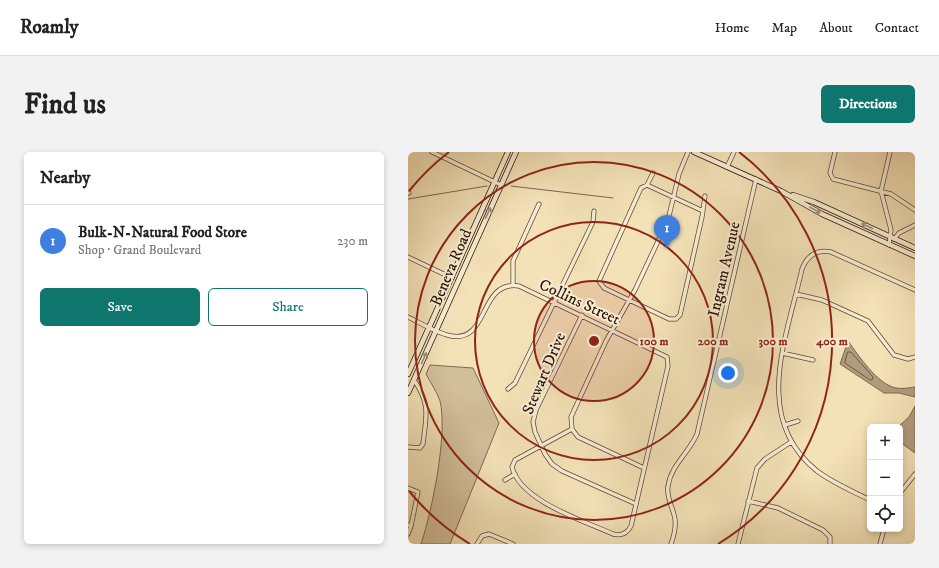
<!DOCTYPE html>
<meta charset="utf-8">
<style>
:root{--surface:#fff;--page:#f2f2f2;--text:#222;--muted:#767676;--line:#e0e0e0;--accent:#0f766e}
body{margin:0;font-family:"IM FELL DW Pica",serif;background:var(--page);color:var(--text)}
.controls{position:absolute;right:12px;bottom:12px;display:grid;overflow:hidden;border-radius:6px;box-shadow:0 2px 6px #0003}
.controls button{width:36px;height:36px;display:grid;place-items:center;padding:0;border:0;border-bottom:1px solid var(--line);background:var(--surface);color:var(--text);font:20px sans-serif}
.you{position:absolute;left:320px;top:221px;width:14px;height:14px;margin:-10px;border:3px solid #fff;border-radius:50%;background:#1a73e8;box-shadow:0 0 0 6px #1a73e833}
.badge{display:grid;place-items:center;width:26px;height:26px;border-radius:50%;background:var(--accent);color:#fff;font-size:13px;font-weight:700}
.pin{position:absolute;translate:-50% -33px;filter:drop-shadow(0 1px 2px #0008)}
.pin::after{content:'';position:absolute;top:21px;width:14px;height:12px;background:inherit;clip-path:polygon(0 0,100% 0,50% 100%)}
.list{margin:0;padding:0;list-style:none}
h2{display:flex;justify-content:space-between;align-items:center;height:52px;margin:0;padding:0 16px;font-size:17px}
h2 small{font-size:13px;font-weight:400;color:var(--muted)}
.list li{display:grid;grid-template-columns:26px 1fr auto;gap:12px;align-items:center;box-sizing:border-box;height:72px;padding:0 16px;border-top:1px solid var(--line)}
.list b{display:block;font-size:15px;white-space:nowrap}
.list p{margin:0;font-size:13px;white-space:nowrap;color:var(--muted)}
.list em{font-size:13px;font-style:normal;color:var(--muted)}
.actions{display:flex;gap:8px;padding:12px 16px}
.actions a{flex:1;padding:9px 0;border:1px solid var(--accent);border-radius:6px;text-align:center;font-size:14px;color:var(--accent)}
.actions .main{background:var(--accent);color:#fff}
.icon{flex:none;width:22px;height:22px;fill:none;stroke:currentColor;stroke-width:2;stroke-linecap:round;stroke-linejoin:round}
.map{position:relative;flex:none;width:507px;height:392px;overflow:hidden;border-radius:6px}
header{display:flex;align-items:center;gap:24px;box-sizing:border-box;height:56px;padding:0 20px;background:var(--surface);border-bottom:1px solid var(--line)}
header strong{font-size:19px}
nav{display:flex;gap:22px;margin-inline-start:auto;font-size:14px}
.intro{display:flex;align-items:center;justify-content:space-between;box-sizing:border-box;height:96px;padding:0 24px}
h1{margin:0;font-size:28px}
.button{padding:10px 18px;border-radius:6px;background:var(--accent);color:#fff;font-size:14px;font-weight:700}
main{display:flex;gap:24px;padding:0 24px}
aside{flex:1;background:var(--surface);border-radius:6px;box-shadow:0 2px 6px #0003}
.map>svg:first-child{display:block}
.green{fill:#d1be9a;stroke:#7e6a52}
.water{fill:#af9c7d;stroke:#7a664f}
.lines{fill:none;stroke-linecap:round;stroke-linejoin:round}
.shore{stroke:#6d5844;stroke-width:1}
.stream{stroke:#7a664f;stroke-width:1}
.street-casing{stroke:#5d4836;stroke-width:5}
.secondary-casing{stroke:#2b150b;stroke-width:6}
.street{stroke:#f7ecd0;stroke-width:3.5}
.secondary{stroke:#f7ecd0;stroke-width:4.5}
.oneway{stroke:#9b8b77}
.ring{fill:none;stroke:#8f2418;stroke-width:2}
.labels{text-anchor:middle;stroke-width:4;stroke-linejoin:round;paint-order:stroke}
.street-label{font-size:16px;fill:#2b150b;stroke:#f7ecd0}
.centre{fill:#8f2418;stroke:#f7ecd0;stroke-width:2}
.ring-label{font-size:12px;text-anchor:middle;font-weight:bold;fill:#8f2418;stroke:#f7ecd0;stroke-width:4;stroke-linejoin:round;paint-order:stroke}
</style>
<header>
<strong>Roamly</strong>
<nav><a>Home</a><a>Map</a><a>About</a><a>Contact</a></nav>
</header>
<div class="intro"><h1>Find us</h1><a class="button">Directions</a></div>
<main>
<aside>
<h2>Nearby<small></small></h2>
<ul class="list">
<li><span class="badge" style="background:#3f7fe0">1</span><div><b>Bulk-N-Natural Food Store</b><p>Shop · Grand Boulevard</p></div><em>230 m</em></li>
</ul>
<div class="actions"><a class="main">Save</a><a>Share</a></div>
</aside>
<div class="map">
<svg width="507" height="392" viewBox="0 0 507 392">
<rect width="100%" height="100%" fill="#f3e1b7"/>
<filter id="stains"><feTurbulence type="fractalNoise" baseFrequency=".005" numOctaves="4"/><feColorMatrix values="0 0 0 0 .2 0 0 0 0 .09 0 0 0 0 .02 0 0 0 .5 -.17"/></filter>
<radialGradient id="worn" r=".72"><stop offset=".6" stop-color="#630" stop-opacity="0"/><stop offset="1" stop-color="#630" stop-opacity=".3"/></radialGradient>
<path class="green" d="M 22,213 L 65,216 L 91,271 L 42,392 L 13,392 C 24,359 40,282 32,249 C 29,240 22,230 18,222 Z"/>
<path class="water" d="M 440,189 C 451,204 469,232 488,236 C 494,237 501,236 507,235 L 507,245 L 491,241 L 476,241 L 432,212 Z
M 507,254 L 507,301 L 492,290 L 492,275 L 490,275 L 501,265 Z"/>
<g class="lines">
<path class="shore" d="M 440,200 L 443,200 L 465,225 L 464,228 L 462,228 L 437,211 Z"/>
<path class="stream" d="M 103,34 L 205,46
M 0,47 L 79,34"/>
<g class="street-casing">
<path id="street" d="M 24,0 L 93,33
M 427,0 L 422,21 L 425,27 L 483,42 L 507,58
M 319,15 L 326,0
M 245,21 L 239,33 L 233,36 L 191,129 L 196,136 L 261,167 L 268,167 L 272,163 L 294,65 L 297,44
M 239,33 L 295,59
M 0,41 L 1,41
M 486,87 L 491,81 L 507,73
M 481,93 L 483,78 L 473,39 L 482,0
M 0,105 L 44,126
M 105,133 L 105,109 L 131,52
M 388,142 L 414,148 L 460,169 L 486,203 L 500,207 L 507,205
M 174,163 L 128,258 L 125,270 L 127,280 L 137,302 L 144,312 L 154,319 L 228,352
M 0,165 C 13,171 28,181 43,184 C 82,191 70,128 111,134 L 259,205 L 260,214 L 223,374 C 219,382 213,384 205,382 C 176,369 112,349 104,315 L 107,308 L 164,277
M 374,201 L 405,208
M 100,237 L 107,231 L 185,70 L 186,59
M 377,273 L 390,269
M 0,295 L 12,296 L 15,292 C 18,264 23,253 6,228
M 236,316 L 170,285 L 164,277 L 163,265 L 198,189 L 227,138 L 260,68 L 271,22 L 280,0
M 97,328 L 107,322
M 0,336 L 10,340 L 3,374 L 0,373
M 492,341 L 507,322
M 462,348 C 444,339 425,331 409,319 C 343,266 379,185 394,117 C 399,104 408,97 423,100 L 507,138
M 340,349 L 370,356 L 415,378 L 422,385 L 422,392
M 0,382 L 3,374
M 69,392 L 74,384 L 81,382 L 105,392
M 263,392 C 266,384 268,376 267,367 C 265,355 258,346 260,334 C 263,313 281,301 289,282 L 348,27
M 330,392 L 349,316 L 357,307 L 383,290
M 472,392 L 476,377"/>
</g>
<g class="secondary-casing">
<path id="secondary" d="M 286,0 L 373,39 L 414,62 L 507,104
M 385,43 L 406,50 L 507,96
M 0,222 L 100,0
M 0,241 L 108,0"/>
</g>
<use href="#street" class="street"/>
<use href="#secondary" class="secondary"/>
</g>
<defs><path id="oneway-shaft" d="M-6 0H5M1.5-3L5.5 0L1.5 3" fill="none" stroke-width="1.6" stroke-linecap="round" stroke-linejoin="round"/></defs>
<g class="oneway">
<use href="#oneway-shaft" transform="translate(407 58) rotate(29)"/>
<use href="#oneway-shaft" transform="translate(80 61) rotate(-65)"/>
<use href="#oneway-shaft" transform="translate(459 74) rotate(-155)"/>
<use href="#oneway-shaft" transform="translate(16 206) rotate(-66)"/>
</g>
<circle cx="186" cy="189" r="60" fill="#8f2418" fill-opacity=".12"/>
<g class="ring">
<circle cx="186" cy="189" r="60"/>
<circle cx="186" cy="189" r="119"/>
<circle cx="186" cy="189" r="179"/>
<path d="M62 392A238 238 0 0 1 1 339M1 39A238 238 0 0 1 41 0M331 0A238 238 0 0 1 310 392"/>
</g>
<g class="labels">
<g class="street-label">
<text transform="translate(42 115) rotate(-67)" y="6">Beneva Road</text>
<text transform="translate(315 117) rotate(-77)" y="6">Ingram Avenue</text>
<text transform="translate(172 149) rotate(25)" y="6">Collins Street</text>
<text transform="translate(135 221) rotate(-67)" y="6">Stewart Drive</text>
</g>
</g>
<circle cx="186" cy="189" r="6" class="centre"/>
<g class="ring-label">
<text x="246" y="193">100 m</text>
<text x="305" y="193">200 m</text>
<text x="365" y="193">300 m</text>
<text x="424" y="193">400 m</text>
</g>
<rect width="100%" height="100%" filter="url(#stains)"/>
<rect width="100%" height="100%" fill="url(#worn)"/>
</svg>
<div class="controls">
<button>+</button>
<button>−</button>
<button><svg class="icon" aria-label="locate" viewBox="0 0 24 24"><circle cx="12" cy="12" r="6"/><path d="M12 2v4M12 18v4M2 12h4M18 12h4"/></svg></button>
</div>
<div class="you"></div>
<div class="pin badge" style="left:259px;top:96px;background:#3f7fe0">1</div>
</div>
</main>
